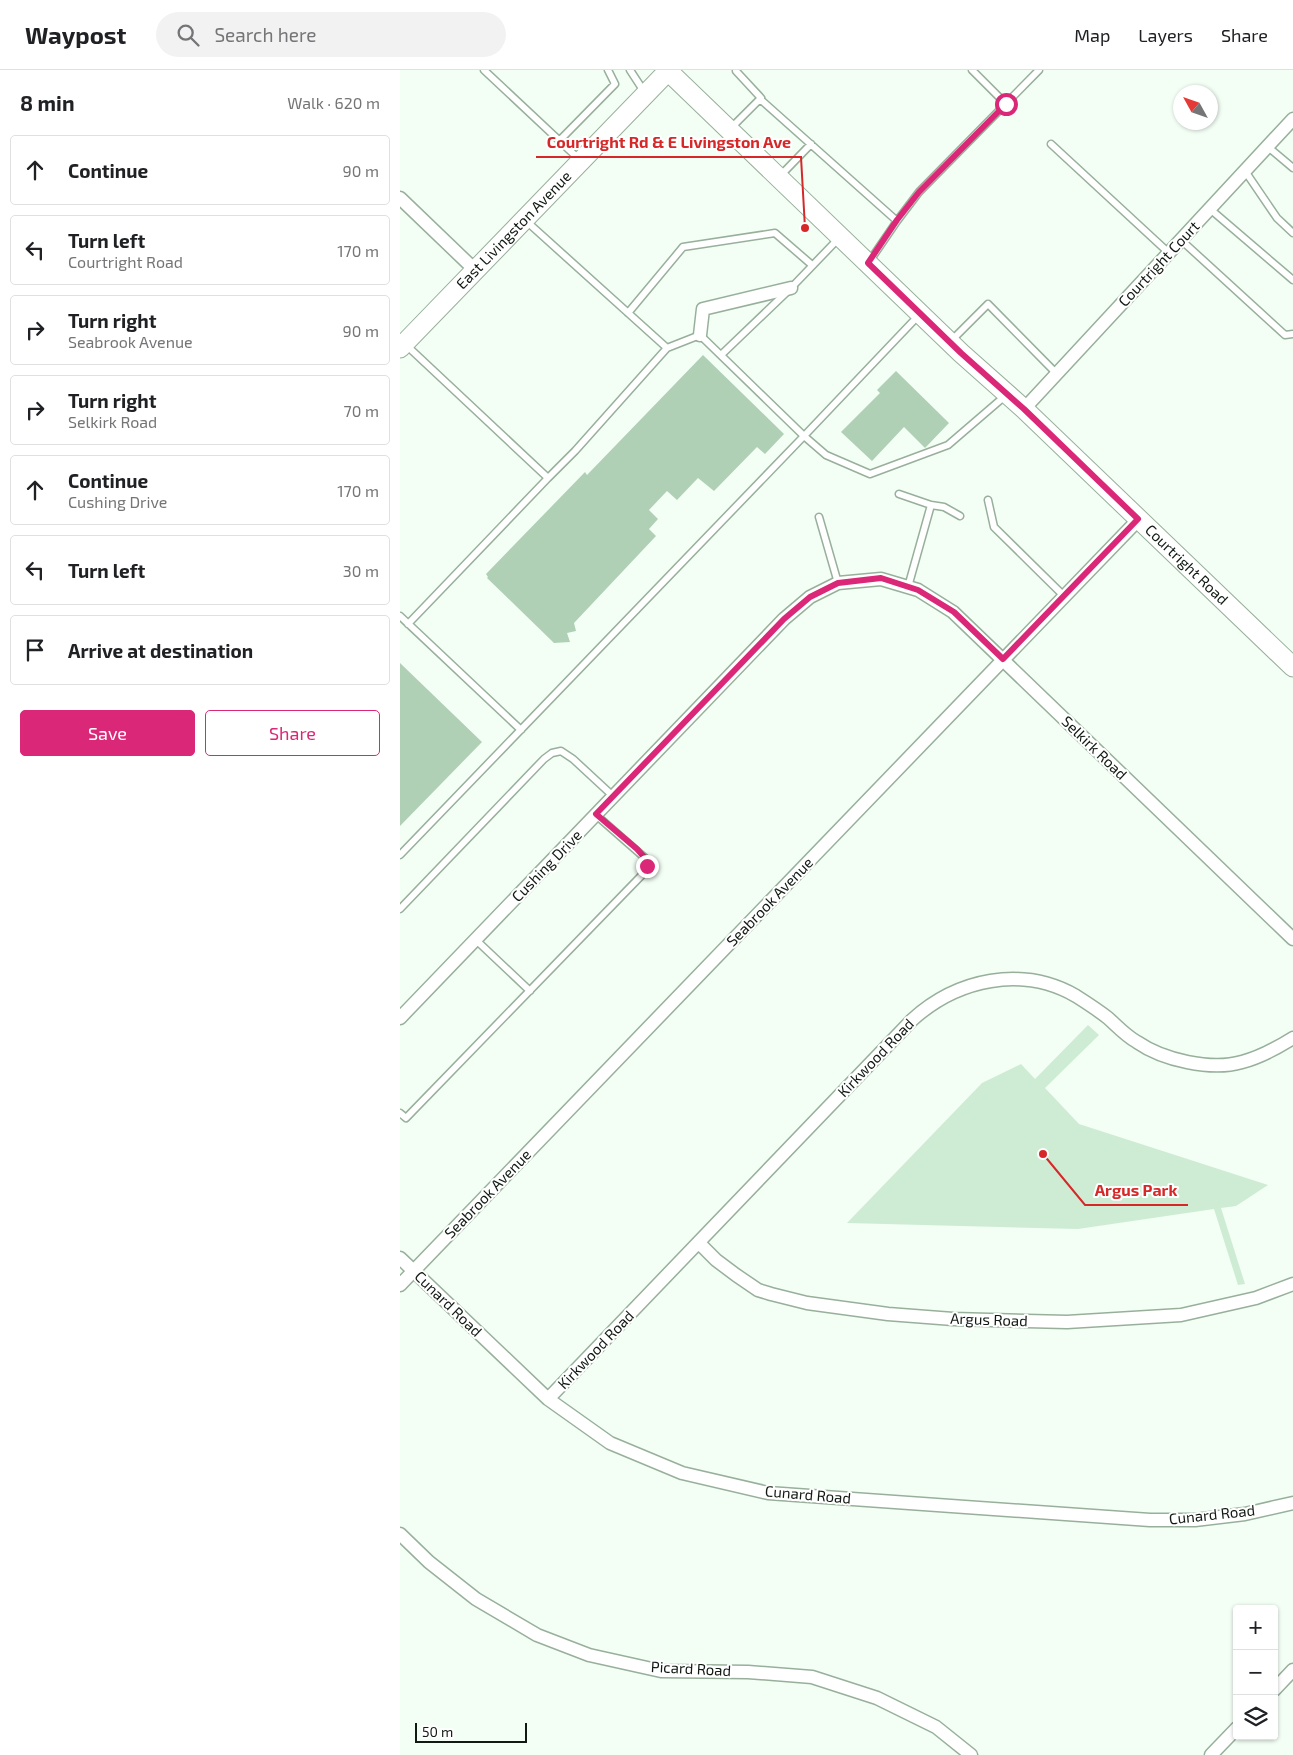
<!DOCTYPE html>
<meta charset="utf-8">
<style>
:root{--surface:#fff;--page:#f2f2f2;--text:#202124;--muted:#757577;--line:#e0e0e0;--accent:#db2777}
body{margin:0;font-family:"Exo 2",sans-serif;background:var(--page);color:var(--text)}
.controls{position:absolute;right:15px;bottom:15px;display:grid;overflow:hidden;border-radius:5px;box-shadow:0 1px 4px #0004}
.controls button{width:45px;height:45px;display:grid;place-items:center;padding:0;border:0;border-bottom:1px solid var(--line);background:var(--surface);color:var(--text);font:25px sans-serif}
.compass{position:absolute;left:773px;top:15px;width:45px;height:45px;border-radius:50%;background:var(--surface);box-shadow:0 1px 4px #0004;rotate:310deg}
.scale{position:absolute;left:15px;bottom:12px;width:112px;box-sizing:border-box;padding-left:5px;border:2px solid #101912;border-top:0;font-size:14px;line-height:18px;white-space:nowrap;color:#101912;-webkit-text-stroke:4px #fff;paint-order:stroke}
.stop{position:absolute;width:15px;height:15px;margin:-11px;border:4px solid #db2777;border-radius:50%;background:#fff}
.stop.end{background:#db2777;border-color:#fff;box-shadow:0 1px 5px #0008}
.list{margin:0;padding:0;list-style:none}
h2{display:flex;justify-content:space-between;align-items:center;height:65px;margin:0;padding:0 20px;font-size:21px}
h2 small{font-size:16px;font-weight:400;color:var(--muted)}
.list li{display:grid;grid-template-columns:32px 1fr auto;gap:15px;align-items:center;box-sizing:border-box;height:70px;margin:0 10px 10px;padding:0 10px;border:1px solid var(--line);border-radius:5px}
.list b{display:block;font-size:19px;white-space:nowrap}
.list p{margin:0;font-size:16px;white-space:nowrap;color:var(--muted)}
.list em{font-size:16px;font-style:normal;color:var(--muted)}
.actions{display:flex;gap:10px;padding:15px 20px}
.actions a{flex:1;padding:11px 0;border:1px solid var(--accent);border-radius:5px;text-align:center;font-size:18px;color:var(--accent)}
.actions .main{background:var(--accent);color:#fff}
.icon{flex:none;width:28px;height:28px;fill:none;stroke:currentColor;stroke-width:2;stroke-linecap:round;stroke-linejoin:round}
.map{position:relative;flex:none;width:893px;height:1685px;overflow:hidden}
header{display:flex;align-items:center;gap:30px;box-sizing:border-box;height:70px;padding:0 25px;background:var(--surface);border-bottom:1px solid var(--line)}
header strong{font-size:24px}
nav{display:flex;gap:28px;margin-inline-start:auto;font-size:18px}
.search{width:350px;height:45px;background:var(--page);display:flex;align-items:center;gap:12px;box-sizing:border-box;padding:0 18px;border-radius:28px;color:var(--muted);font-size:19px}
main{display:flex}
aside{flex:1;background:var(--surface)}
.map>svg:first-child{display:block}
.green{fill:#ceecd3}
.building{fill:#b0d0b6}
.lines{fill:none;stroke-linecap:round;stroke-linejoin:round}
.lane-casing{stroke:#98b09b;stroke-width:9}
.street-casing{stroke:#98b09b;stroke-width:15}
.secondary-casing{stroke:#98b09b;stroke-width:21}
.lane{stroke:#fff;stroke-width:6}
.street{stroke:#fff;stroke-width:12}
.secondary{stroke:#fff;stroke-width:19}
.route{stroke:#db2777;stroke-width:6}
.labels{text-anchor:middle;stroke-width:4;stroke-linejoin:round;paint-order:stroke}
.street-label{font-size:15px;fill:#101912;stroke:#fff}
.leader{fill:none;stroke:#d62828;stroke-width:2}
.callout-dot{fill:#d62828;stroke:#fff;stroke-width:2}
.callout-label{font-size:16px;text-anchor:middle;font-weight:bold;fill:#d62828;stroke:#fff;stroke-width:4;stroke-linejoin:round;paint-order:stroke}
</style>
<header>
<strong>Waypost</strong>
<div class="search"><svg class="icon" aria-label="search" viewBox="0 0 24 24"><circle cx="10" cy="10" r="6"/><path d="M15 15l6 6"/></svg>Search here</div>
<nav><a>Map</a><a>Layers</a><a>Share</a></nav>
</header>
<main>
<aside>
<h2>8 min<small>Walk · 620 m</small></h2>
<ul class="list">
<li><svg class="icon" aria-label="ahead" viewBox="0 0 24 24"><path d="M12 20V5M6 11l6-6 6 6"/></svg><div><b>Continue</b></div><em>90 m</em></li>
<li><svg class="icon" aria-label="left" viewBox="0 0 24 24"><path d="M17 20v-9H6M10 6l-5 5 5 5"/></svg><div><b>Turn left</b><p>Courtright Road</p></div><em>170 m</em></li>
<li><svg class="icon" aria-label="right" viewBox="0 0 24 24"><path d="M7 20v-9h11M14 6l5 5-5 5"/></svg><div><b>Turn right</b><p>Seabrook Avenue</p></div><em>90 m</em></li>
<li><svg class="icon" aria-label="right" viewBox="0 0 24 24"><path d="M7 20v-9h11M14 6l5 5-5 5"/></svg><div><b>Turn right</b><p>Selkirk Road</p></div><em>70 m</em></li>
<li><svg class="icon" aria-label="ahead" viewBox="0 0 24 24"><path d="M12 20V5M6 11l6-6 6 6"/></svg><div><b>Continue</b><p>Cushing Drive</p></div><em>170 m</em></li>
<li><svg class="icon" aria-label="left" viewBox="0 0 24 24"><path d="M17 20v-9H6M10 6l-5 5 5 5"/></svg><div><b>Turn left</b></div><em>30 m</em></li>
<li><svg class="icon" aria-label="arrive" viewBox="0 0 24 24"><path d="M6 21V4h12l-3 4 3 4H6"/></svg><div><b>Arrive at destination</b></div></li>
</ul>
<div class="actions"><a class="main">Save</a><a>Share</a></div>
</aside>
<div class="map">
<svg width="893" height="1685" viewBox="0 0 893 1685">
<rect width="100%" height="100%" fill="#f3fef5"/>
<path class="green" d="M 688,955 L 699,965 L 645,1018 L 679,1054 L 868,1115 L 836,1136 L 821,1138 L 845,1214 L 838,1215 L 814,1139 L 678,1159 L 447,1153 L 582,1013 L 621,994 L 635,1009 Z"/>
<path class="building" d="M 303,285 L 384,364 L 365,384 L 357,377 L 314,421 L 298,408 L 277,430 L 267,421 L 249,440 L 258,449 L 249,459 L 256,466 L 174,553 L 176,561 L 167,563 L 170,572 L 154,573 L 87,508 L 88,507 L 86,504 L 185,402 L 187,405 Z
M 496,301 L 549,353 L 525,378 L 504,357 L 472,391 L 441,362 L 480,323 L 477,320 Z
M 0,593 L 82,672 L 0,756 Z"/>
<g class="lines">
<g class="lane-casing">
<path id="lane" d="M 84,0 L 180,90
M 230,0 L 245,23
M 572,0 L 606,34
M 360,29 L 497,151 L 469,192
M 330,59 L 361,28 L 336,1 L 336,0
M 159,71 L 215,14 L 208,0
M 651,74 L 769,183
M 868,77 L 893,98
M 845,101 L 877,148 L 893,163
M 381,105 L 411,74
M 810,139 L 893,210
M 125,150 L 267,278 L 300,265 L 404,366 L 520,244
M 497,151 L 519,122 L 639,0
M 781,170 L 885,265 L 893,264
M 228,243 L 283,177 L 375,163 L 412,195
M 551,271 L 588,234 L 657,304
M 5,274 L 148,408 L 8,554
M 321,285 L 391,218 L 439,168
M 148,408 L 175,381 L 267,278
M 499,424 L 531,435 L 508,517
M 588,430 L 594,457 L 664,526
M 531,435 L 544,437 L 560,446
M 419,447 L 438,513
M 0,546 L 121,660
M 0,785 L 404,366 L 426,385 L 470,404 L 548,375 L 605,326
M 0,839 L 144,689 L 152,683 L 161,681 L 173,689 L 213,726
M 76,870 L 130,921
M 0,1043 L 6,1048 L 242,805 L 247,796 L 245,788 L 196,745"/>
</g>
<g class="street-casing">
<path id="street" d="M 0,128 L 75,200
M 300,265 L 303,239 L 391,218
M 624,339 L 893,49
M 0,948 L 384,549 L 410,527 L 438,513 L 481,509 L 518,520 L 553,542 L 893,869
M 299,1173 L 316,1190 L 336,1205 L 358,1220 L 371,1224 L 407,1233 L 488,1244 L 553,1249 L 667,1252 L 781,1245 L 856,1228 L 893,1214
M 0,1188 L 148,1329 L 210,1373 L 282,1403 L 368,1423 L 750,1450 L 795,1450 L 845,1444 L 893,1433
M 0,1215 L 739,449
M 148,1329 L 512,950 C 557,909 622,895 676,926 C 687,933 698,940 708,948 C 717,956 726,966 737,972 C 763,990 811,1001 842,992 C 861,987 877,978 893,968
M 0,1464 L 29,1492 L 76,1529 L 137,1565 L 189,1585 L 261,1601 L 348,1602 L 412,1607 L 477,1628 L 536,1657 L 571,1685
M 874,1620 L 893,1600
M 811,1685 L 837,1658"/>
</g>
<g class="secondary-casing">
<g id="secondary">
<path id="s1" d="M 268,1 L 561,283 L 624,339 L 893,597"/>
<path id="s2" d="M 0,278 L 269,0"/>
</g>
</g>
<use href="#lane" class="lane"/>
<use href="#street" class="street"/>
<use href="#secondary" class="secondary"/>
</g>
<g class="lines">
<path class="route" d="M 247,796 L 245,788 L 237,779 L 196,744 L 384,549 L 410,527 L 438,513 L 481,508 L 518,520 L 554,542 L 603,589 L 738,449 L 624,339 L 561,283 L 468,193 L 497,150 L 519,122 L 606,34"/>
</g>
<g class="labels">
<g class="street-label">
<text dy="5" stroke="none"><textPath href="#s2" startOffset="164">East Livingston Avenue</textPath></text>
<text transform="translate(759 194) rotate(-47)" y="5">Courtright Court</text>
<text dy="5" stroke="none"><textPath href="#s1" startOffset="716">Courtright Road</textPath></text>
<text transform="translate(694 678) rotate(44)" y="5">Selkirk Road</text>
<text transform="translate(147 796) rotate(-46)" y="5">Cushing Drive</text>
<text transform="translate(370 832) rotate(-46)" y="5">Seabrook Avenue</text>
<text transform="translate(476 988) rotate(-46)" y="5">Kirkwood Road</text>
<text transform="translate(88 1124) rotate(-46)" y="5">Seabrook Avenue</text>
<text transform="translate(48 1234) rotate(44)" y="5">Cunard Road</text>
<text transform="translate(589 1250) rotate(2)" y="5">Argus Road</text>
<text transform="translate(196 1280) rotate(-46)" y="5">Kirkwood Road</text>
<text transform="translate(408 1425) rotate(5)" y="5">Cunard Road</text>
<text transform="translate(812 1445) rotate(-6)" y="5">Cunard Road</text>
<text transform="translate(291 1599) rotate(3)" y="5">Picard Road</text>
</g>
</g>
<path class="leader" d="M405 158L401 87H136M643 1084L685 1135H788"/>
<g class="callout-dot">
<circle cx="405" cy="158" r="5"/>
<circle cx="643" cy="1084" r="5"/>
</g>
<g class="callout-label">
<text x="269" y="78">Courtright Rd &amp; E Livingston Ave</text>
<text x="736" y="1126">Argus Park</text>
</g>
</svg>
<div class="controls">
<button>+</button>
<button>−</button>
<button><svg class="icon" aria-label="layers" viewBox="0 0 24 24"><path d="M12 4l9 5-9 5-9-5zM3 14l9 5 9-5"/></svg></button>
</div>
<svg class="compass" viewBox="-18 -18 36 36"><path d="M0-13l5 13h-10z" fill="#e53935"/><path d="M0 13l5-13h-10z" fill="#757577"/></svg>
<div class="scale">50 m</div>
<div class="stop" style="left:606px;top:34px"></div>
<div class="stop end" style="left:247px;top:796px"></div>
</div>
</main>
